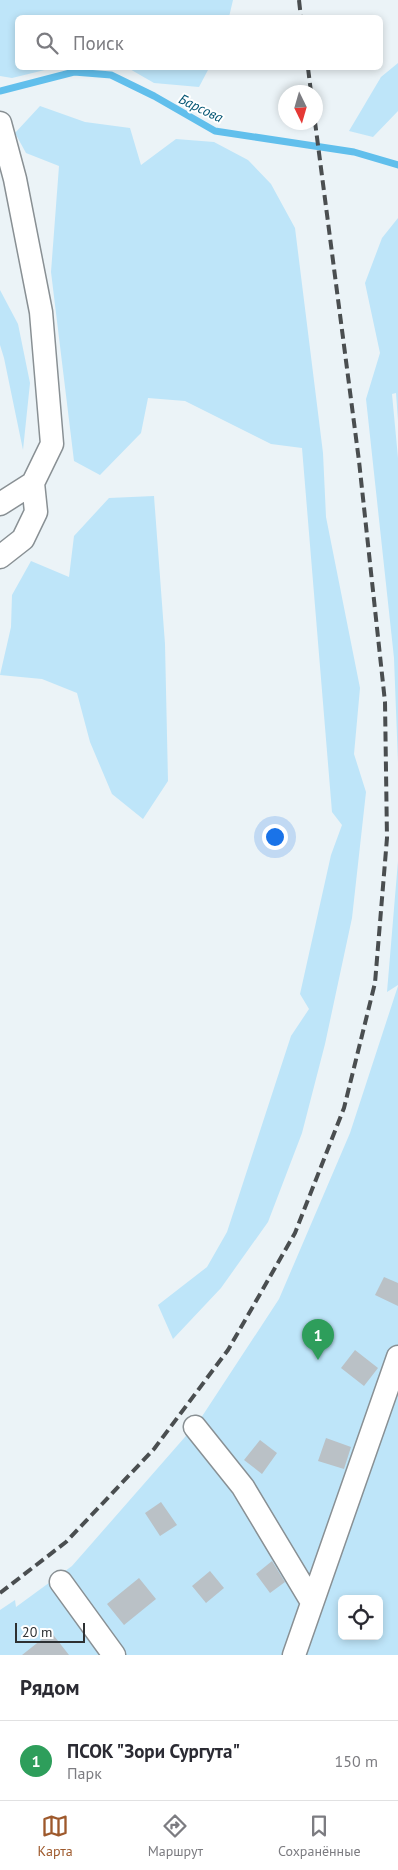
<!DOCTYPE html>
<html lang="ru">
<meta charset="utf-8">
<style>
:root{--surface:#fff;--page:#f7f7f7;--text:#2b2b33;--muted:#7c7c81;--line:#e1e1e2;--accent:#9e592c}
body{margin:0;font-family:"PT Sans",sans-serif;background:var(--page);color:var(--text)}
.controls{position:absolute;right:15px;bottom:15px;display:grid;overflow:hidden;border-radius:8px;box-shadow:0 2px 8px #0003}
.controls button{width:45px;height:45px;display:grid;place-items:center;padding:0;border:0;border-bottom:1px solid var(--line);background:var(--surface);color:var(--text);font:25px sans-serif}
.compass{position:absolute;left:278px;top:85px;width:45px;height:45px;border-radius:50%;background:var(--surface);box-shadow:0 2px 8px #0003;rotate:175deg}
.scale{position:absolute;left:15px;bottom:12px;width:70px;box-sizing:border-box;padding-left:5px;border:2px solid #2d3032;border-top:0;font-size:14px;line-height:18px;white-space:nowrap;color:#2d3032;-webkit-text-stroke:4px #fff;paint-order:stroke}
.you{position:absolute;left:274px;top:836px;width:18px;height:18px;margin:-12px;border:4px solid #fff;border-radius:50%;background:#1a73e8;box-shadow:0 0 0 8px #1a73e833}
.badge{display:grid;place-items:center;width:32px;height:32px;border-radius:50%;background:var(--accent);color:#fff;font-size:16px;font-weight:700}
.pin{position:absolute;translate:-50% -41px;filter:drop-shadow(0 1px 2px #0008)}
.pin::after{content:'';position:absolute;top:26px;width:18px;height:15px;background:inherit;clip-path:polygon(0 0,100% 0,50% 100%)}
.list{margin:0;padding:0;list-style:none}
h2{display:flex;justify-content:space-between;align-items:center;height:65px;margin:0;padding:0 20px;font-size:21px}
h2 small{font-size:16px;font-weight:400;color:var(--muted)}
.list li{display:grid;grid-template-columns:32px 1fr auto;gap:15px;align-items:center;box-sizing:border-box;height:80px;padding:0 20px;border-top:1px solid var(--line)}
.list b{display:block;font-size:19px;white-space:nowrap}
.list p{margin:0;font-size:16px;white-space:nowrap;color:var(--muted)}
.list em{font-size:16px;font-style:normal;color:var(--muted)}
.icon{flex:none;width:28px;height:28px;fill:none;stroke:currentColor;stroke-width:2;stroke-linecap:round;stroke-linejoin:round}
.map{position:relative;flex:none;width:398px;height:1655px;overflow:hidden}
.search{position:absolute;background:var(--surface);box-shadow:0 2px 8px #0003;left:15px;right:15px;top:15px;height:55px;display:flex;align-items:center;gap:12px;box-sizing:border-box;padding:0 18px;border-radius:8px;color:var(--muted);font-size:19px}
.sheet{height:145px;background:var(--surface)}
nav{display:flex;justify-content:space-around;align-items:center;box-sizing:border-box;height:70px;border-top:1px solid var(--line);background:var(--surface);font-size:14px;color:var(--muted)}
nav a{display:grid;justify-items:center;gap:2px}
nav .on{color:var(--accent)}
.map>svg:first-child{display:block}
.green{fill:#bee5f9;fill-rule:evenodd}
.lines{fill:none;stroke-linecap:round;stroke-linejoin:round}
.stream{stroke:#61bfec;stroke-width:7}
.building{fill:#bac1c6}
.minor-casing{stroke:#899094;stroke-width:25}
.minor{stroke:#fff;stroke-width:22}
.rail{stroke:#4a4e50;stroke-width:4;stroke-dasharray:10 5;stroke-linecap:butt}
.labels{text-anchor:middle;stroke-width:4;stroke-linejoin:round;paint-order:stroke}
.water-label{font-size:14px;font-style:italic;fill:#055674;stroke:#fff}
</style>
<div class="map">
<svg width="398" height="1655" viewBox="0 0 398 1655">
<rect width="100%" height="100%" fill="#ebf3f7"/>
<path class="green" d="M 0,0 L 233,0 L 229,17 L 18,18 L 18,68 L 53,68 L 12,78 L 0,76 Z
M 398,63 L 398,111 L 373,137 L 349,131 L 381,77 Z
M 128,68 L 209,68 L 199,87 L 154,83 Z
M 40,106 L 85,122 L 130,128 L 141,165 L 176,139 L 214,142 L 248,160 L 271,184 L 295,228 L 323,453 L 326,517 L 360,688 L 354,754 L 366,792 L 352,918 L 325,1044 L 302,1133 L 268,1222 L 221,1288 L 173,1339 L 158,1305 L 207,1267 L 227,1232 L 291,1036 L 309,1009 L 300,994 L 331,855 L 342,825 L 332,812 L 302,448 L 271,444 L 185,401 L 148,398 L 141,433 L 100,475 L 74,461 L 51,272 L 59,166 L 26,153 L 15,133 Z
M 398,218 L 398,421 L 396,393 L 392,394 L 398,458 L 398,763 L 394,658 L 366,399 L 380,353 L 365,283 L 382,238 Z
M 0,290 L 18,324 L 30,383 L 23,450 L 4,358 L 0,345 Z
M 154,496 L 165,644 L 168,781 L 143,819 L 112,794 L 90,742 L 77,693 L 42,679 L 0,675 L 11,627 L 12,595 L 31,561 L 69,577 L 74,536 L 109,498 Z
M 398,861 L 398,985 L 387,992 Z
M 398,986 L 398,1655 L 0,1655 L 0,1610 L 15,1600 L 16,1607 L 72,1566 L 199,1421 L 279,1299 L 350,1133 ZM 342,1599 L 379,1599 L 379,1636 L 342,1636 Z"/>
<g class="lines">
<path class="stream" d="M 0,91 L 74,72 L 111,75 L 154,96 L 215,131 L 354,152 L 398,165"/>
</g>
<path class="building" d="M 384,1277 L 398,1283 L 398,1306 L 375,1295 Z
M 355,1350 L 378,1368 L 364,1386 L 341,1368 Z
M 326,1438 L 351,1447 L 344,1469 L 318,1461 Z
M 260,1440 L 277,1453 L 262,1474 L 244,1460 Z
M 161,1502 L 177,1525 L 160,1536 L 145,1513 Z
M 272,1561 L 285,1582 L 270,1593 L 256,1574 Z
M 210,1571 L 224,1588 L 206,1603 L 192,1586 Z
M 139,1578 L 156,1599 L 124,1625 L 107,1604 Z
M 51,1632 L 69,1655 L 22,1655 Z"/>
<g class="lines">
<g class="minor-casing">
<path id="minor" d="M 0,123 L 15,179 L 41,312 L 52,444 L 33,483 L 0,504
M 0,557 L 23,539 L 36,512 L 33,483
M 195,1427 L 243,1487 L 312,1602
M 61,1582 L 114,1655
M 294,1655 L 398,1357"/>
</g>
<use href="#minor" class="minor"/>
<path class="rail" d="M 299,0 L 301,18
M 308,68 L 311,92
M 0,1593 L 66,1542 L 154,1449 L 228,1350 L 295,1233 L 344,1108 L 375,983 L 387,838 L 385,702 L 359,461 L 315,122"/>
</g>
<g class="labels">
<g class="water-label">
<text transform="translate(201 108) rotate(26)" y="5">Барсова</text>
</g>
</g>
</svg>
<div class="controls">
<button><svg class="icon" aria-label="locate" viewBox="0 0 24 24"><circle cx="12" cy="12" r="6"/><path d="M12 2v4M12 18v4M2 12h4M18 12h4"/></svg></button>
</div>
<svg class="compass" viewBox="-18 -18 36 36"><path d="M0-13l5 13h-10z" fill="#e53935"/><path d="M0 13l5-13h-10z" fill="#7c7c81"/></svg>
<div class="scale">20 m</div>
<div class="you"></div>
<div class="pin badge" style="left:318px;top:1360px;background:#2e9e5b">1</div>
<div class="search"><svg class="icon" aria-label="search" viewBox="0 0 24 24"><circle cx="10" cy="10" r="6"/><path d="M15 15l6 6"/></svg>Поиск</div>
</div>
<section class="sheet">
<h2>Рядом<small></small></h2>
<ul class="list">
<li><span class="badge" style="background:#2e9e5b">1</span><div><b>ПСОК &quot;Зори Сургута&quot;</b><p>Парк</p></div><em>150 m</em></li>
</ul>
</section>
<nav>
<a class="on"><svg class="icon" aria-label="map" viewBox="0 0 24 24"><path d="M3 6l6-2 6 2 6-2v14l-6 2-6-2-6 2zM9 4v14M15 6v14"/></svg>Карта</a>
<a><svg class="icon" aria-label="directions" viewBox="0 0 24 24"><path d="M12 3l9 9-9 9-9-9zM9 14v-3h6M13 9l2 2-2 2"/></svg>Маршрут</a>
<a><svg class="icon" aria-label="saved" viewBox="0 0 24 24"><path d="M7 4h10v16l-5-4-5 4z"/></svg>Сохранённые</a>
</nav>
